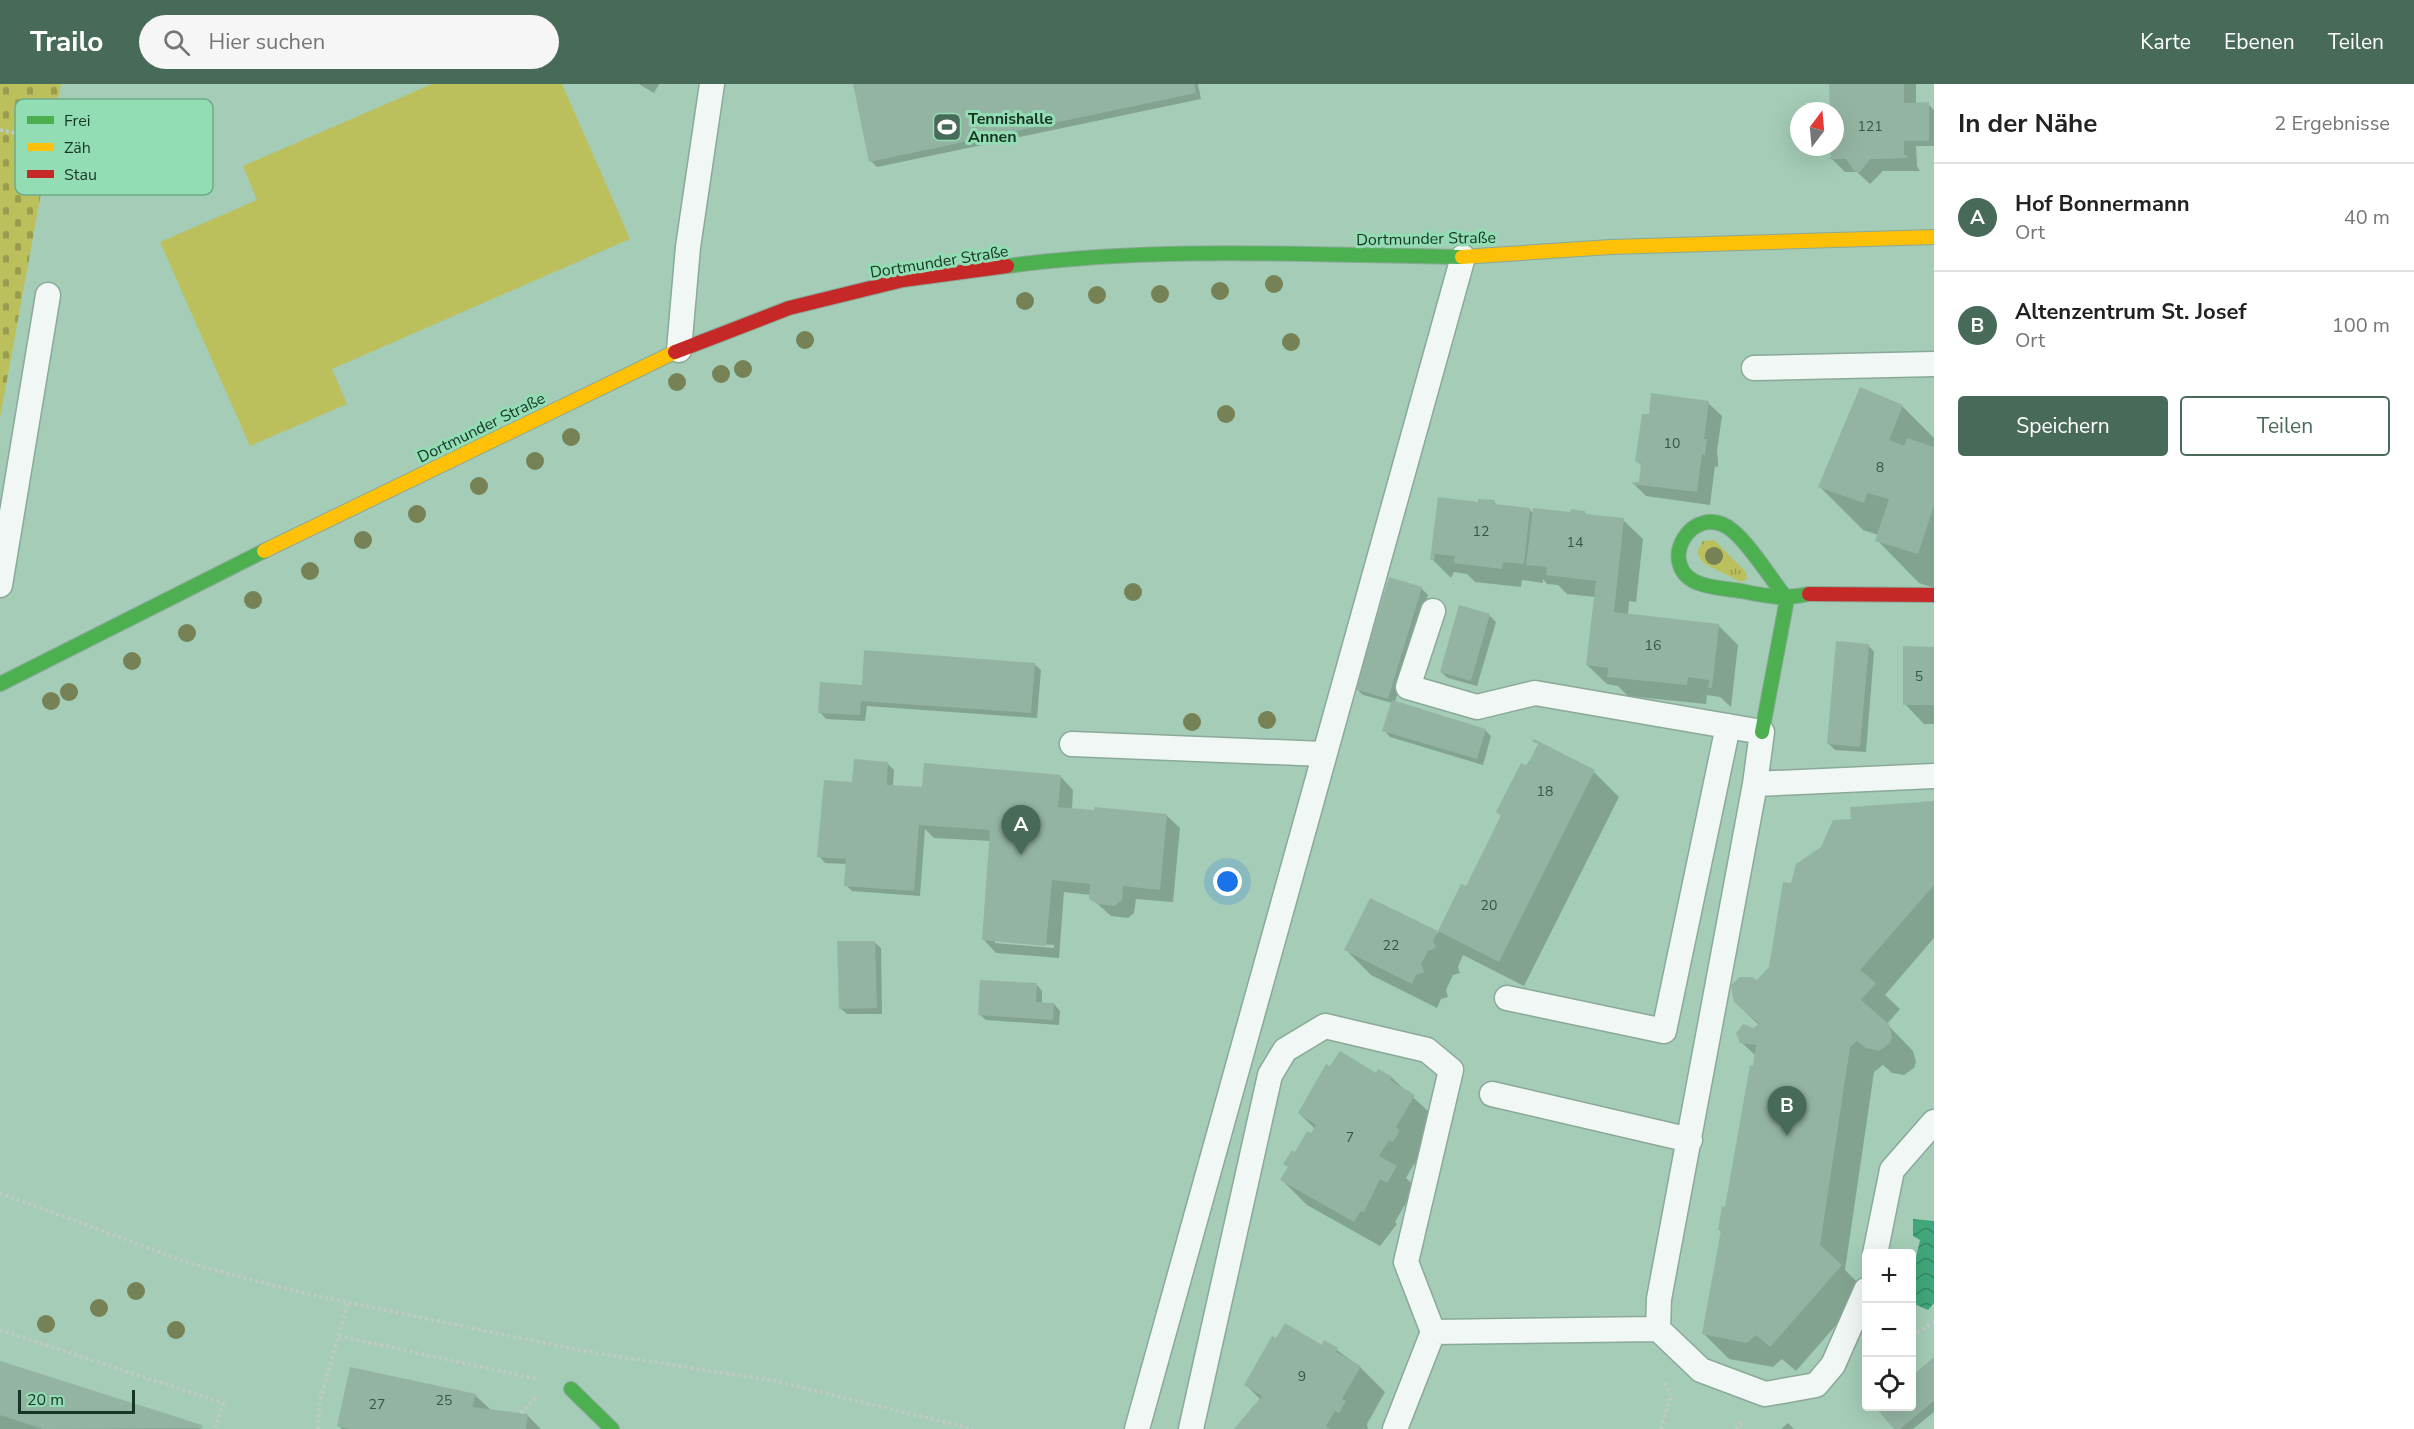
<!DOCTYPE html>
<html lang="de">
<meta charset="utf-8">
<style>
:root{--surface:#fff;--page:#f6f6f6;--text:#222;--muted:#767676;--line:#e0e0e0;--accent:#486a58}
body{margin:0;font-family:"Nunito Sans",sans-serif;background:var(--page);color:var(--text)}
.controls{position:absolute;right:18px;bottom:18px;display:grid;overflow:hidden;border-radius:6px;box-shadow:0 6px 24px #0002}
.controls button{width:54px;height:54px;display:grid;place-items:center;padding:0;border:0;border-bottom:2px solid var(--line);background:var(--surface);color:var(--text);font:30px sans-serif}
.compass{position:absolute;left:1790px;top:18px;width:54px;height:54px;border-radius:50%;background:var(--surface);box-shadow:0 6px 24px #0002;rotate:16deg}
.scale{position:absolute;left:18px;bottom:15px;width:117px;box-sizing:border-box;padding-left:6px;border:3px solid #173525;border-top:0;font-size:16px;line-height:21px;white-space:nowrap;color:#173525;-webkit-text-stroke:4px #93ddb4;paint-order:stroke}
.you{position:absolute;left:1228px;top:798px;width:21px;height:21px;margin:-15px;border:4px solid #fff;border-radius:50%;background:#1a73e8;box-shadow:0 0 0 9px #1a73e833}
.badge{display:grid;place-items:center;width:39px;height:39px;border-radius:50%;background:var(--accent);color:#fff;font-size:20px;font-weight:700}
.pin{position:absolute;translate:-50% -50px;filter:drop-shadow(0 2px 3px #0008)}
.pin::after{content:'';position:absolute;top:32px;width:21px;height:18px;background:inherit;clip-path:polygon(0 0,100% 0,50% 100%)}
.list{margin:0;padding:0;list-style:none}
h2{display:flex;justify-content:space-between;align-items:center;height:78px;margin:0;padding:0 24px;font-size:26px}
h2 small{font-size:20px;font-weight:400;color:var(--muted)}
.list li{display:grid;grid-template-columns:39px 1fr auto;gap:18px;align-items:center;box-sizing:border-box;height:108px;padding:0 24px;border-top:2px solid var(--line)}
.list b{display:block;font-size:22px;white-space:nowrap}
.list p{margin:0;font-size:20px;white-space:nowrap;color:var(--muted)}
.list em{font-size:20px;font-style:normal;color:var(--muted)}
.actions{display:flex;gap:12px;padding:18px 24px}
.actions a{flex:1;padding:14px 0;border:2px solid var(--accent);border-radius:6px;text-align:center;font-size:21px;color:var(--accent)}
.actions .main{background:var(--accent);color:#fff}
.icon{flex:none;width:33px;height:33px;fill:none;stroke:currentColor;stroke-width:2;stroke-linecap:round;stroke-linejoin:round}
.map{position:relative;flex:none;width:1934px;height:1345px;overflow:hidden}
header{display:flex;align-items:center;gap:36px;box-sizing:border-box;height:84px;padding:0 30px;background:var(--accent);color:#fff}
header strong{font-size:28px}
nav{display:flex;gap:33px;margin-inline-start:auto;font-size:21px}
.search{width:420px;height:54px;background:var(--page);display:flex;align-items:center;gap:15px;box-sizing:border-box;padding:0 21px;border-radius:33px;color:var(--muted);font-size:22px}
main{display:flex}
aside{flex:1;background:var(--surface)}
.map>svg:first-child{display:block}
.grass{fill:url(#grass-tufts)}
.cemetery{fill:url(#cemetery-stones)}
.pitch{fill:#bbc05d}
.water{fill:url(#water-waves)}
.shadow{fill:#0003;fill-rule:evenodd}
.building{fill:#94b4a3}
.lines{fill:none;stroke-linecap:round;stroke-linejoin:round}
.lane-casing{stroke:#8aa998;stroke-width:27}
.fast-casing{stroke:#8aa998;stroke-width:16}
.slow-casing{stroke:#8aa998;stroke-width:16}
.jam-casing{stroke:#8aa998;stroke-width:16}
.path{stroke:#becac4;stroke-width:4;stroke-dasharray:3 3;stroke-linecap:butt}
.lane{stroke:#f1f7f4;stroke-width:24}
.fast{stroke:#4caf50;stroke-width:14}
.slow{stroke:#ffc107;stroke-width:14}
.jam{stroke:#c62828;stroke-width:14}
.tree{fill:#768255}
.labels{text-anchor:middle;stroke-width:6;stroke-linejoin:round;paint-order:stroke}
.number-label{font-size:14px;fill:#375645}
.poi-label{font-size:16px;font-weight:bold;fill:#173525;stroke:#93ddb4;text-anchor:start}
.street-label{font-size:16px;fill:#173525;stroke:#93ddb4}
.key{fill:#93ddb4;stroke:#6eab89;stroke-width:1.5}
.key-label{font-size:16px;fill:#173525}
</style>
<header>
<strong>Trailo</strong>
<div class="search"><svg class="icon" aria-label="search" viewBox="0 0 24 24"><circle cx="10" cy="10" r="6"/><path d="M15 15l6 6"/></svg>Hier suchen</div>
<nav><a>Karte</a><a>Ebenen</a><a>Teilen</a></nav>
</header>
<main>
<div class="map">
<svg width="1934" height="1345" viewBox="0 0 1934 1345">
<defs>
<pattern id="grass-tufts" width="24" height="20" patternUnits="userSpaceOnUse" patternTransform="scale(1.5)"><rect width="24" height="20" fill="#bbc05d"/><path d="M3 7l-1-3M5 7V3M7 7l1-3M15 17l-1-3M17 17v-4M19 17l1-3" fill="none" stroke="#979d4d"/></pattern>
<pattern id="cemetery-stones" width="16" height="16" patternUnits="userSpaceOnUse" patternTransform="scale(1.5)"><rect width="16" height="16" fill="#bbc05d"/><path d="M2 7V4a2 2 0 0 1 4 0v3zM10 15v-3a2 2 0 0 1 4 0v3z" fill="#979d4d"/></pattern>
<pattern id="water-waves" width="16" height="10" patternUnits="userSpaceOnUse" patternTransform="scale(1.5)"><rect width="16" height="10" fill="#40a77b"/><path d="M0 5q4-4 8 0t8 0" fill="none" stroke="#358965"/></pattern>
</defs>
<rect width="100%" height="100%" fill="#a4ccb6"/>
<path class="grass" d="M 1714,456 L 1746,488 L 1747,495 L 1741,498 L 1703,479 L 1697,468 L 1703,457 Z"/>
<path class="cemetery" d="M 0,0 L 61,0 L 0,334 Z"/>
<path class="pitch" d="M 432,0 L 562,0 L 630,155 L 332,285 L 347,320 L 250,362 L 160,158 L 257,116 L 243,82 Z"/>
<path class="water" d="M 1913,1135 L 1934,1137 L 1934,1219 L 1928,1226 L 1912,1219 L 1912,1173 L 1916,1173 L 1920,1156 L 1913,1152 Z"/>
<path class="shadow" d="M 639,0 L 659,0 L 654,9 Z
M 854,0 L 1198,0 L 1201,15 L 877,83 L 871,77 Z
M 1830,0 L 1916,0 L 1916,20 L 1928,20 L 1934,26 L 1934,62 L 1916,62 L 1917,82 L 1920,87 L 1883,87 L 1870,100 L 1857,88 L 1845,88 L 1832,75 L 1832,63 L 1835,63 L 1835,27 L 1831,27 Z
M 1708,319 L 1722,332 L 1717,367 L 1718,376 L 1718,383 L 1715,382 L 1710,421 L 1646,412 L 1633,399 L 1640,400 L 1643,383 L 1637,377 L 1650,332 Z
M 1902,322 L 1934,354 L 1934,504 L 1919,499 L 1877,456 L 1878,451 L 1863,446 L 1820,403 Z
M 1439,415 L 1479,420 L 1494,418 L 1498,422 L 1530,426 L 1534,430 L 1584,428 L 1588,432 L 1623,436 L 1643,455 L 1636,518 L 1629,517 L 1628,531 L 1719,542 L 1738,561 L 1731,623 L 1720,613 L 1707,611 L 1706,620 L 1628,612 L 1618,602 L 1607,600 L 1587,581 L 1595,513 L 1567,510 L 1558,501 L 1547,500 L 1543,495 L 1543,499 L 1522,496 L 1521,503 L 1475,498 L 1467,490 L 1454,488 L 1451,494 L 1432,475 Z
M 1421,504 L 1428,511 L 1395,618 L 1485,646 L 1491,652 L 1483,681 L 1390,653 L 1384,646 L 1392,619 L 1363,611 L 1357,605 Z
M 1489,531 L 1496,538 L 1477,602 L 1448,594 L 1441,588 Z
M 1868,561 L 1874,568 L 1866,668 L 1835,666 L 1828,659 Z
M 1934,564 L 1934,640 L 1924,640 L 1905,620 Z
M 1034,580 L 1041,586 L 1037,634 L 867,622 L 865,637 L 826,635 L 820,628 L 863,602 Z
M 1540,660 L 1594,688 L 1619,713 L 1524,902 L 1463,871 L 1458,883 L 1460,889 L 1453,891 L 1446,906 L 1448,913 L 1441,915 L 1437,924 L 1371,891 L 1346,866 L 1370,816 L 1438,849 L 1462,802 L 1466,804 L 1502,732 L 1497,728 Z
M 888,680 L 894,686 L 893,703 L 923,705 L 1060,692 L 1073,706 L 1072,726 L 1166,731 L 1180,744 L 1173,818 L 1136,815 L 1134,829 L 1128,834 L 1111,832 L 1091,814 L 1091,811 L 1064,808 L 1059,874 L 996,869 L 983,855 L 991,757 L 934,754 L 925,745 L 920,812 L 852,807 L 846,801 L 847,780 L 825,779 L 819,772 L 854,700 ZM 995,856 L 1054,861 L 1054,864 L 995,859 Z
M 1934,718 L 1934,854 L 1885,911 L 1900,925 L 1887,940 L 1913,967 L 1916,978 L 1914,984 L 1904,991 L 1892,989 L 1883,981 L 1874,988 L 1845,1186 L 1866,1207 L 1796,1287 L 1782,1275 L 1773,1283 L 1729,1275 L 1704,1250 L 1722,1148 L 1719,1145 L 1727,1124 L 1756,972 L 1741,958 L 1759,941 L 1735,918 L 1771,884 L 1792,800 L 1823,764 L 1852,736 Z
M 874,858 L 881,864 L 882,930 L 847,930 L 840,924 Z
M 1036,900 L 1042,907 L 1042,919 L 1054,920 L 1060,927 L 1059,941 L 986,936 L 979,930 Z
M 1377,991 L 1392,994 L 1439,1037 L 1418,1082 L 1414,1080 L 1406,1094 L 1421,1108 L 1413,1123 L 1406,1119 L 1395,1138 L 1397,1140 L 1380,1162 L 1307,1121 L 1282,1096 L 1296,1070 L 1315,1045 L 1299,1029 Z
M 1322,1263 L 1337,1266 L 1360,1283 L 1385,1308 L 1367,1340 L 1368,1345 L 1237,1345 L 1254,1321 L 1258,1323 L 1261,1316 L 1246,1301 Z
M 1934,1275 L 1934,1328 L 1913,1345 L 1896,1345 L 1912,1322 L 1912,1294 Z
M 0,1279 L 202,1345 L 0,1345 Z
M 351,1285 L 476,1312 L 491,1326 L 527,1331 L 541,1345 L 342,1345 L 338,1341 Z
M 1788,1339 L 1794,1345 L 1781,1345 Z"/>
<path class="building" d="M 853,0 L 1194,0 L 1196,9 L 869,78 Z
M 1829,0 L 1904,0 L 1904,19 L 1929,18 L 1929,57 L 1904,57 L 1904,71 L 1907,71 L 1907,74 L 1870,75 L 1860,88 L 1855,88 L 1846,75 L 1828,75 L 1831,73 L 1830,63 L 1835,63 L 1835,27 L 1830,27 Z
M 1860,303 L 1903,321 L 1889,356 L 1904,362 L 1907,354 L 1934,363 L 1934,421 L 1918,470 L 1875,457 L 1889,415 L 1867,409 L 1864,419 L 1818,403 Z
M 1651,309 L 1709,317 L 1704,355 L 1707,355 L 1706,362 L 1705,371 L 1702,370 L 1697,408 L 1632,400 L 1633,398 L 1639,398 L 1641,379 L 1635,378 L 1642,330 L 1649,330 Z
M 1438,413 L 1478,418 L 1478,415 L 1495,416 L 1494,420 L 1530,424 L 1524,480 L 1503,478 L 1502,485 L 1454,479 L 1455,472 L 1435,470 L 1434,476 L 1430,476 Z
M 1533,424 L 1570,428 L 1571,425 L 1585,427 L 1585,430 L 1624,434 L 1614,528 L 1719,540 L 1712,604 L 1708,604 L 1709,596 L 1688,593 L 1687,601 L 1607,593 L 1608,584 L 1586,581 L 1596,497 L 1546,491 L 1547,483 L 1526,481 Z
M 1389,493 L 1422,503 L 1388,615 L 1355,605 Z
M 1459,521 L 1490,530 L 1471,597 L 1440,588 Z
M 1836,557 L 1869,560 L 1860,663 L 1827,660 Z
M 1903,562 L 1934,563 L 1934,621 L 1903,621 Z
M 864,566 L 1035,579 L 1031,629 L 861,617 L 860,631 L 818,629 L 820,598 L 862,601 Z
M 1392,616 L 1486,645 L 1477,675 L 1382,647 Z
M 1534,655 L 1595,686 L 1499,878 L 1438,847 L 1461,800 L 1466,802 L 1491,752 L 1501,731 L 1496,728 L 1521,679 L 1527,682 L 1538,660 L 1532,657 Z
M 854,675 L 888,678 L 887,701 L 922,703 L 924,679 L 1061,691 L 1058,723 L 1094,726 L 1094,723 L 1167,730 L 1160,806 L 1123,802 L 1122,816 L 1114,822 L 1097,820 L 1089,815 L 1090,800 L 1052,796 L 1046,862 L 982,856 L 990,746 L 919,741 L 914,807 L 844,802 L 846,775 L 817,773 L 824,696 L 852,698 Z
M 1934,717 L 1934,801 L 1860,886 L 1876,899 L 1861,916 L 1889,940 L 1892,952 L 1890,959 L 1879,967 L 1866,964 L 1857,957 L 1850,963 L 1820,1161 L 1842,1181 L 1770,1263 L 1756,1251 L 1747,1259 L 1702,1250 L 1721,1146 L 1718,1146 L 1722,1122 L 1725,1123 L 1750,981 L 1753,982 L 1756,961 L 1740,959 L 1736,949 L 1743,940 L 1754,944 L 1759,939 L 1734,918 L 1731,901 L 1740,893 L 1752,893 L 1757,896 L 1769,883 L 1783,798 L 1791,799 L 1796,780 L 1821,763 L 1833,736 L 1851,735 L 1850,723 Z
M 1370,814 L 1438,847 L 1433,857 L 1436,864 L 1428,867 L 1421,880 L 1424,888 L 1416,891 L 1412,900 L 1344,866 Z
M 837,857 L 875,857 L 877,924 L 839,925 Z
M 980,896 L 1037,899 L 1036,918 L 1054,919 L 1053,936 L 978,931 Z
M 1340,967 L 1376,989 L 1378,985 L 1393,993 L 1390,996 L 1415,1011 L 1396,1043 L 1400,1046 L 1393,1058 L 1389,1056 L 1379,1072 L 1397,1082 L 1387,1099 L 1380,1095 L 1364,1128 L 1361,1127 L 1354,1138 L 1280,1096 L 1288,1083 L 1283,1080 L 1292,1066 L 1295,1068 L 1307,1047 L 1311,1049 L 1316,1041 L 1298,1029 L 1326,980 L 1330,982 Z
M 1285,1239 L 1322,1261 L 1324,1256 L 1338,1264 L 1336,1268 L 1361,1282 L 1342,1315 L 1346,1317 L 1339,1329 L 1335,1327 L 1326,1342 L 1330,1345 L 1234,1345 L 1262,1312 L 1244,1301 L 1272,1252 L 1276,1254 Z
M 1934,1273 L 1934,1317 L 1900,1345 L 1894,1345 L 1874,1322 L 1912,1322 L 1912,1292 Z
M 0,1277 L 202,1341 L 203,1344 L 43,1345 L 0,1331 Z
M 350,1283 L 476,1310 L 472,1323 L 528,1330 L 526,1345 L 350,1345 L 337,1342 Z"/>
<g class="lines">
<g class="lane-casing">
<path id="lane" d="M 679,266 L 688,163 L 712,0
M 1754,284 L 1934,280
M 0,501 L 48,211
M 1433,527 L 1408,603 L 1477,623 L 1535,609 L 1762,648 L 1755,700 L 1659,1215 L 1658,1245 L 1701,1286 L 1765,1310 L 1816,1301 L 1833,1281 L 1866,1206
M 1072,660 L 1324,670
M 1755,700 L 1934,692
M 1507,914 L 1664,947 L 1728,642
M 1492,1010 L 1690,1056
M 1875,1170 L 1892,1086 L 1934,1038
M 1433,1248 L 1658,1245
M 1137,1345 L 1463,173
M 1191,1345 L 1270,991 L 1285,966 L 1325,942 L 1427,966 L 1451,986 L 1406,1178 L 1433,1248 L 1395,1345"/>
</g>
<g class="fast-casing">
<path id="fast" d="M 1007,182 C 1157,162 1311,171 1462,173
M 0,600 L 264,467
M 1762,648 L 1787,515 C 1771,495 1751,462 1733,447 C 1693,413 1652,484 1701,500 C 1713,504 1728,505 1741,507 C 1766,512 1783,516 1809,510
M 571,1305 L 612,1345"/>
</g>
<g class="slow-casing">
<path id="slow" d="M 1462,173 L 1611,163 L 1934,153
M 264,467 L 675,268"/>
</g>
<g class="jam-casing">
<path id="jam" d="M 675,268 L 789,224 L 903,196 L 1007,182
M 1809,510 L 1934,511"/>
</g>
<path class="path" d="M 0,46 L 29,52
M 0,1109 L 192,1180 L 303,1209 L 583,1267 L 775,1297 L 973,1345
M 0,1246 L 223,1319 L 215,1345
M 339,1252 L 537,1295
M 1912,1252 L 1934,1238
M 1665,1299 L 1671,1311
M 521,1329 L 537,1312
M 318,1345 L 319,1320 L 348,1218
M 1661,1345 L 1671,1311
M 1736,1345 L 1743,1337"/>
<use href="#lane" class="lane"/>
<use href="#fast" class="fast"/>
<use href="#slow" class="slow"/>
<use href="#jam" class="jam"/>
</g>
<g class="tree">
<circle cx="1274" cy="200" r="9"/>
<circle cx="1220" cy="207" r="9"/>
<circle cx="1160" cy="210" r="9"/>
<circle cx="1097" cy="211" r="9"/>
<circle cx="1025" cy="217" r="9"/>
<circle cx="805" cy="256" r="9"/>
<circle cx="1291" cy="258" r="9"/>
<circle cx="743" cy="285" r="9"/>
<circle cx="721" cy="290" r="9"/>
<circle cx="677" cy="298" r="9"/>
<circle cx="1226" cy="330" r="9"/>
<circle cx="571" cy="353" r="9"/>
<circle cx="535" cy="377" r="9"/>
<circle cx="479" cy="402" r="9"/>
<circle cx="417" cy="430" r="9"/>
<circle cx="363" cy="456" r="9"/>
<circle cx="1714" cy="472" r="9"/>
<circle cx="310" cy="487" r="9"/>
<circle cx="1133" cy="508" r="9"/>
<circle cx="253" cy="516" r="9"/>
<circle cx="187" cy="549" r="9"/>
<circle cx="132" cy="577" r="9"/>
<circle cx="69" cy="608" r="9"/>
<circle cx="51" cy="617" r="9"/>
<circle cx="1267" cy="636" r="9"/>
<circle cx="1192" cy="638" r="9"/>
<circle cx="136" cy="1207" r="9"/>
<circle cx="99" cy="1224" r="9"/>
<circle cx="46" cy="1240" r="9"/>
<circle cx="176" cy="1246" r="9"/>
</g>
<defs>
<g id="stadium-square" transform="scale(1.5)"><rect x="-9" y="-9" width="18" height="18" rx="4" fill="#486a58" stroke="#93ddb4"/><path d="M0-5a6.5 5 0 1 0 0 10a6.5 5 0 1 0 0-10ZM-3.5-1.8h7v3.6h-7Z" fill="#fff"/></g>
</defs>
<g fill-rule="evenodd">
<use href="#stadium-square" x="947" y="43"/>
</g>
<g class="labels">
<g class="number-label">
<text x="1870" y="47">121</text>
<text x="1672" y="364">10</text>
<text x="1880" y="388">8</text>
<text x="1481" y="452">12</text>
<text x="1575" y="463">14</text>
<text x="1653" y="566">16</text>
<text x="1919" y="597">5</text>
<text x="1545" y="712">18</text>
<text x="1489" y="826">20</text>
<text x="1391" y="866">22</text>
<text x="1350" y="1058">7</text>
<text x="1302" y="1297">9</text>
<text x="444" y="1321">25</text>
<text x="377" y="1325">27</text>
</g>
<g class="poi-label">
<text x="968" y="40">Tennishalle<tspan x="968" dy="18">Annen</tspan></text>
</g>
<g class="street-label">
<text transform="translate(1426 154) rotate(-1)" y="6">Dortmunder Straße</text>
<text transform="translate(939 177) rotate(-9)" y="6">Dortmunder Straße</text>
<text transform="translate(481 343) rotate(-26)" y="6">Dortmunder Straße</text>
</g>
</g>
<rect x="15" y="15" width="198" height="96" rx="9" class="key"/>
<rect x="27" y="32" width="27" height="8" fill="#4caf50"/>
<rect x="27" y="59" width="27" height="8" fill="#ffc107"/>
<rect x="27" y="86" width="27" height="8" fill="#c62828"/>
<g class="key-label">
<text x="64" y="42">Frei</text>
<text x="64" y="69">Zäh</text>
<text x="64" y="96">Stau</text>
</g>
</svg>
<div class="controls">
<button>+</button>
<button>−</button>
<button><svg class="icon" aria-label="locate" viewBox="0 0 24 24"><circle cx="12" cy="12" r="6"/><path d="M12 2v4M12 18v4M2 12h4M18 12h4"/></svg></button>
</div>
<svg class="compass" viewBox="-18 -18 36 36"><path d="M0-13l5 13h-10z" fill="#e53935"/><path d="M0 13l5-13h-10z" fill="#767676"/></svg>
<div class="scale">20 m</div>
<div class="you"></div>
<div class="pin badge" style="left:1021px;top:771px">A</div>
<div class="pin badge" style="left:1787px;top:1052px">B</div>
</div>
<aside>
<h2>In der Nähe<small>2 Ergebnisse</small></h2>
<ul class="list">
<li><span class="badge">A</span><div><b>Hof Bonnermann</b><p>Ort</p></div><em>40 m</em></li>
<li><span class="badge">B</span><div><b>Altenzentrum St. Josef</b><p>Ort</p></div><em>100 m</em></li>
</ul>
<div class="actions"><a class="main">Speichern</a><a>Teilen</a></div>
</aside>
</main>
